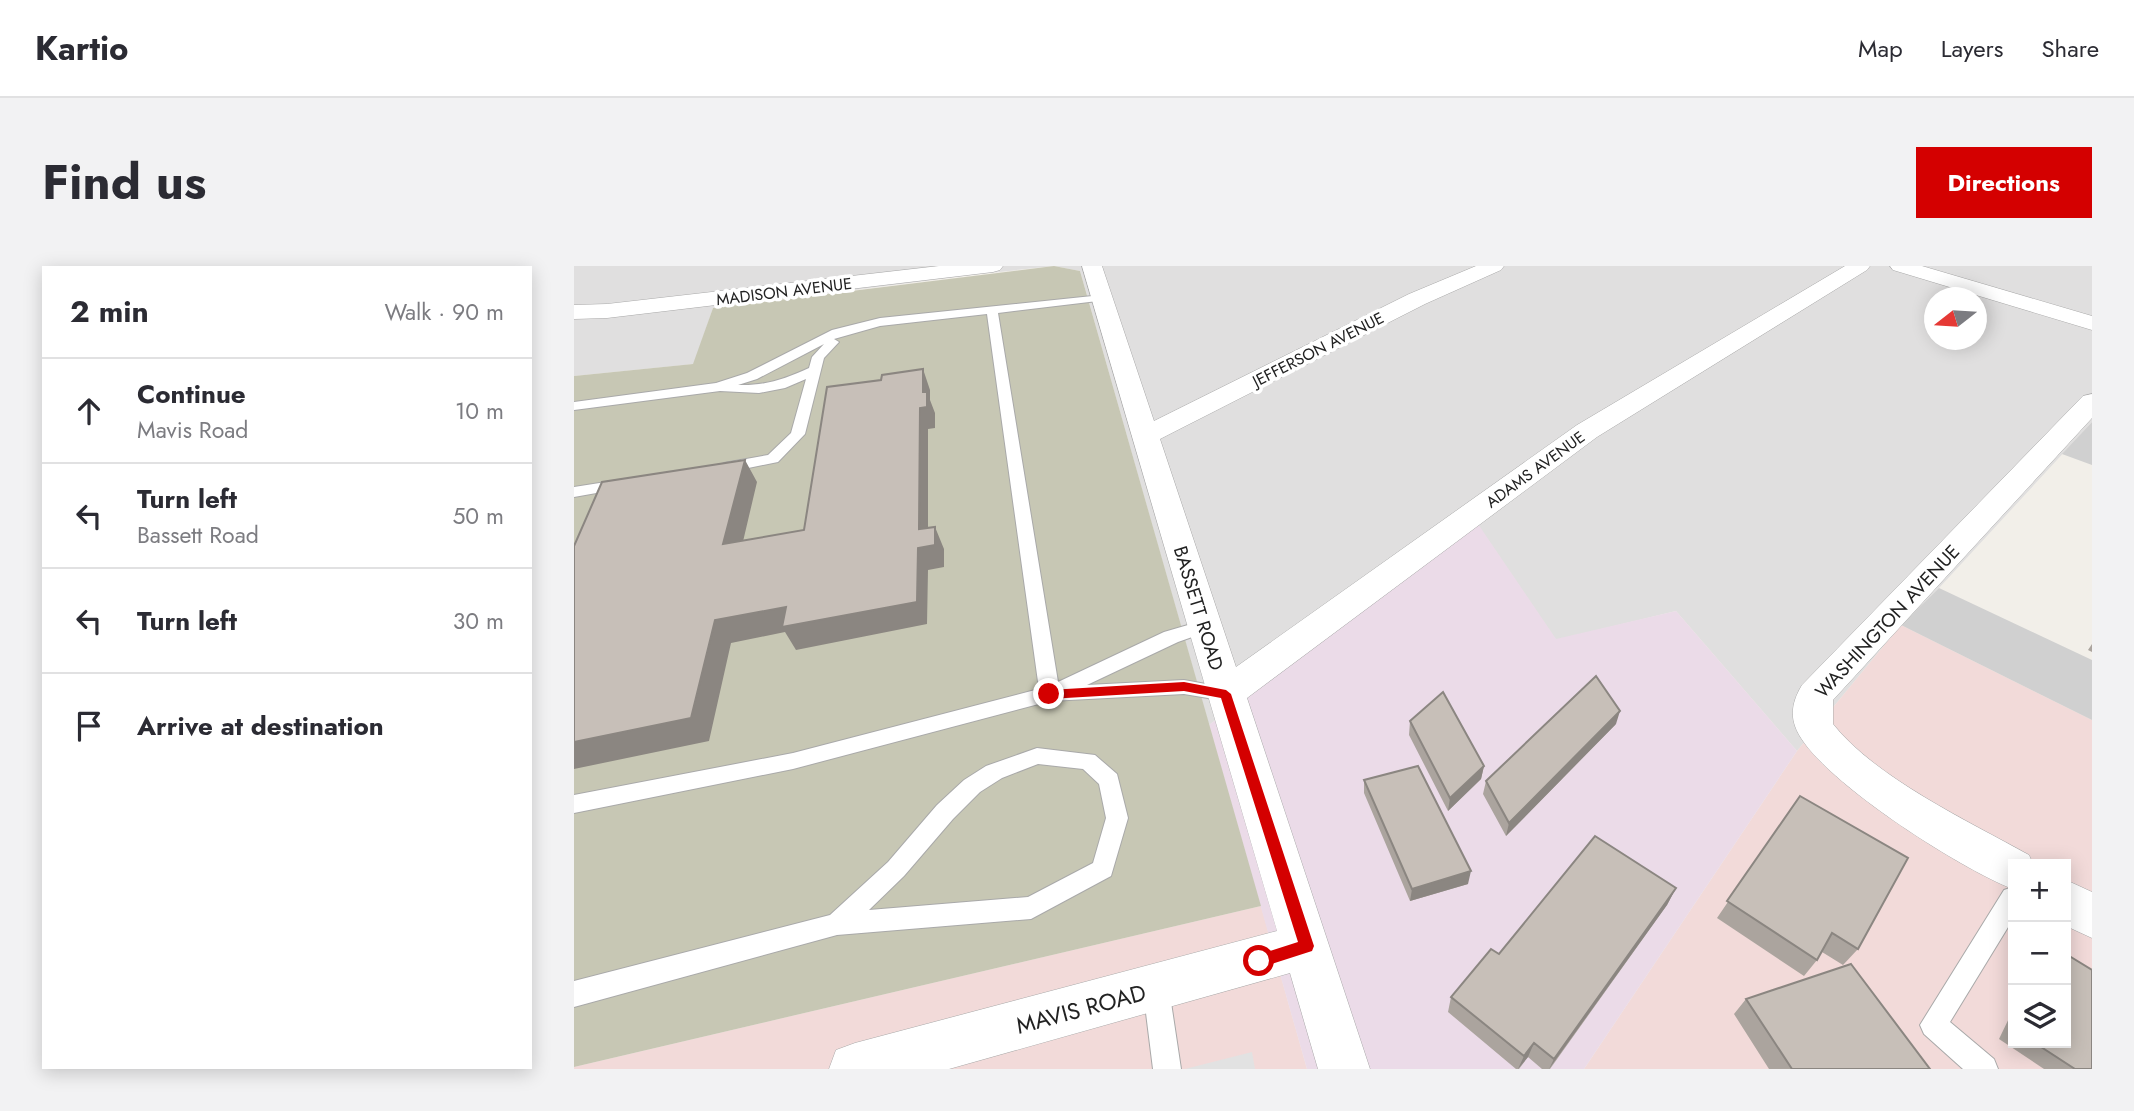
<!DOCTYPE html>
<meta charset="utf-8">
<style>
:root{--surface:#fff;--page:#f2f2f3;--text:#2b2b33;--muted:#7c7c81;--line:#e1e1e2;--accent:#d40000}
body{margin:0;font-family:Jost,sans-serif;background:var(--page);color:var(--text)}
.controls{position:absolute;right:21px;bottom:21px;display:grid;overflow:hidden;border-radius:0px;box-shadow:0 4px 18px #0003}
.controls button{width:63px;height:63px;display:grid;place-items:center;padding:0;border:0;border-bottom:2px solid var(--line);background:var(--surface);color:var(--text);font:35px sans-serif}
.compass{position:absolute;left:1350px;top:21px;width:63px;height:63px;border-radius:50%;background:var(--surface);box-shadow:0 4px 18px #0003;rotate:253deg}
.stop{position:absolute;width:21px;height:21px;margin:-16px;border:5px solid #d40000;border-radius:50%;background:#fff}
.stop.end{background:#d40000;border-color:#fff;box-shadow:0 2px 7px #0008}
.list{margin:0;padding:0;list-style:none}
h2{display:flex;justify-content:space-between;align-items:center;height:91px;margin:0;padding:0 28px;font-size:30px}
h2 small{font-size:23px;font-weight:400;color:var(--muted)}
.list li{display:grid;grid-template-columns:46px 1fr auto;gap:21px;align-items:center;box-sizing:border-box;height:105px;padding:0 28px;border-top:2px solid var(--line)}
.list b{display:block;font-size:26px;white-space:nowrap}
.list p{margin:0;font-size:23px;white-space:nowrap;color:var(--muted)}
.list em{font-size:23px;font-style:normal;color:var(--muted)}
.icon{flex:none;width:38px;height:38px;fill:none;stroke:currentColor;stroke-width:2;stroke-linecap:round;stroke-linejoin:round}
.map{position:relative;flex:none;width:1518px;height:803px;overflow:hidden;border-radius:0px}
header{display:flex;align-items:center;gap:42px;box-sizing:border-box;height:98px;padding:0 35px;background:var(--surface);border-bottom:2px solid var(--line)}
header strong{font-size:33px}
nav{display:flex;gap:38px;margin-inline-start:auto;font-size:24px}
.intro{display:flex;align-items:center;justify-content:space-between;box-sizing:border-box;height:168px;padding:0 42px}
h1{margin:0;font-size:49px}
.button{padding:18px 32px;border-radius:0px;background:var(--accent);color:#fff;font-size:24px;font-weight:700}
main{display:flex;gap:42px;padding:0 42px}
aside{flex:1;background:var(--surface);border-radius:0px;box-shadow:0 4px 18px #0003}
.map>svg:first-child{display:block}
.residential{fill:#e0dfdf;fill-rule:evenodd}
.commercial{fill:#f2dad9;fill-rule:evenodd}
.industrial{fill:#ebdbe8}
.religious{fill:#d0d0d0}
.construction{fill:#c7c7b4}
.parking{fill:#e2e2e2}
.lines{fill:none;stroke-linecap:round;stroke-linejoin:round}
.service-casing{stroke:#a9a9a9;stroke-width:2}
.minor-casing{stroke:#a9a9a9;stroke-width:1}
.service{fill:#fff;fill-rule:evenodd}
.minor{fill:#fff;fill-rule:evenodd}
.wall{fill:#aba49e}
.shaded-wall{fill:#8b8681}
.building{fill:#c7bfb8;stroke:#8b8681;stroke-width:2}
.route{fill:#d40000}
.labels{text-anchor:middle;stroke-width:7;stroke-linejoin:round;paint-order:stroke}
.far-street-label{font-size:16px;fill:#222;stroke:#fff}
.street-label{font-size:19px;fill:#222;stroke:#fff}
.near-street-label{font-size:23px;fill:#222;stroke:#fff}
</style>
<header>
<strong>Kartio</strong>
<nav><a>Map</a><a>Layers</a><a>Share</a></nav>
</header>
<div class="intro"><h1>Find us</h1><a class="button">Directions</a></div>
<main>
<aside>
<h2>2 min<small>Walk · 90 m</small></h2>
<ul class="list">
<li><svg class="icon" aria-label="ahead" viewBox="0 0 24 24"><path d="M12 20V5M6 11l6-6 6 6"/></svg><div><b>Continue</b><p>Mavis Road</p></div><em>10 m</em></li>
<li><svg class="icon" aria-label="left" viewBox="0 0 24 24"><path d="M17 20v-9H6M10 6l-5 5 5 5"/></svg><div><b>Turn left</b><p>Bassett Road</p></div><em>50 m</em></li>
<li><svg class="icon" aria-label="left" viewBox="0 0 24 24"><path d="M17 20v-9H6M10 6l-5 5 5 5"/></svg><div><b>Turn left</b></div><em>30 m</em></li>
<li><svg class="icon" aria-label="arrive" viewBox="0 0 24 24"><path d="M6 21V4h12l-3 4 3 4H6"/></svg><div><b>Arrive at destination</b></div></li>
</ul>
</aside>
<div class="map">
<svg width="1518" height="803" viewBox="0 0 1518 803">
<rect width="100%" height="100%" fill="#f2efe9"/>
<path class="residential" d="M 0,0 L 1518,0 L 1518,156 L 1365,322 L 1327,359 L 1223,485 L 1102,345 L 982,374 L 904,259 L 635,459 L 506,5 L 480,0 L 406,8 L 139,42 L 120,98 L 0,110 ZM 1360,32 L 1402,32 L 1402,74 L 1360,74 Z"/>
<path class="commercial" d="M 1327,359 L 1518,454 L 1518,803 L 1010,803 L 1223,485 ZM 1439,598 L 1492,598 L 1492,777 L 1439,777 Z
M 687,640 L 733,803 L 0,803 L 0,801 Z"/>
<path class="industrial" d="M 904,258 L 982,373 L 1102,345 L 1223,485 L 1010,803 L 733,803 L 635,459 Z"/>
<path class="religious" d="M 1518,156 L 1518,199 L 1488,188 Z
M 1365,322 L 1518,394 L 1518,454 L 1327,359 Z"/>
<path class="construction" d="M 480,0 L 506,5 L 687,640 L 0,801 L 0,110 L 119,98 L 139,42 Z"/>
<path class="parking" d="M 678,786 L 681,803 L 611,803 Z"/>
<g class="lines">
<g class="service-casing">
<path id="service" d="M 528,29 L 534,32 L 532,34 L 424,47 L 484,416 L 590,366 L 631,354 L 638,356 L 640,360 L 638,364 L 604,376 L 513,419 L 610,414 L 659,423 L 662,428 L 659,433 L 652,435 L 610,428 L 476,435 L 219,503 L 0,547 L 0,529 L 219,487 L 465,423 L 413,48 L 306,60 L 260,73 L 265,76 L 250,92 L 231,168 L 204,196 L 199,197 L 150,207 L 142,202 L 150,197 L 194,189 L 217,167 L 232,113 L 211,122 L 185,127 L 146,125 L 0,144 L 0,136 L 142,117 L 173,107 L 258,64 L 306,52 ZM 250,78 L 238,91 L 235,102 C 211,113 191,120 164,119 L 183,113 Z
M 51,213 L 56,215 L 59,218 L 56,221 L 0,231 L 0,221 Z
M 463,482 L 521,489 L 543,508 L 554,552 L 537,610 L 457,653 L 263,669 L 0,741 L 0,715 L 256,649 L 314,596 L 363,539 L 390,514 L 412,500 ZM 464,498 L 509,503 L 525,518 L 532,552 L 519,597 L 454,631 L 295,644 L 330,610 L 379,553 L 406,526 L 428,512 Z
M 1439,621 L 1439,653 L 1376,756 L 1420,793 L 1424,803 L 1389,803 L 1350,768 L 1346,759 L 1430,624 Z
M 582,710 L 591,714 L 595,723 L 607,803 L 579,803 L 569,723 L 573,714 Z"/>
</g>
<g class="minor-casing">
<path id="minor" d="M 365,0 L 429,0 L 426,4 L 419,6 L 33,52 L 0,53 L 0,39 L 33,38 Z
M 508,0 L 528,0 L 580,155 L 835,28 L 902,0 L 930,0 L 927,4 L 851,38 L 586,173 L 662,401 L 1003,159 L 1271,0 L 1296,0 L 1293,4 L 1023,171 L 673,432 L 796,803 L 744,803 L 716,707 L 375,803 L 255,803 L 262,784 L 281,777 L 703,665 Z
M 1316,0 L 1348,0 L 1518,50 L 1518,64 L 1319,4 Z
M 1518,128 L 1518,152 L 1259,434 L 1259,458 C 1302,512 1394,555 1455,589 L 1459,598 L 1439,598 L 1439,623 C 1390,605 1237,509 1221,460 C 1216,446 1220,432 1228,419 L 1509,130 Z
M 1492,614 L 1518,626 L 1518,672 L 1492,660 Z"/>
</g>
<use href="#service" class="service"/>
<use href="#minor" class="minor"/>
</g>
<path class="wall" d="M 1518,378 L 1518,386 L 1514,384 Z
M 836,455 L 910,500 L 907,513 L 874,545 L 835,469 Z
M 1042,458 L 932,570 L 909,528 L 912,515 Z
M 790,514 L 894,618 L 836,635 L 790,527 Z
M 1226,530 L 1284,683 L 1269,699 L 1248,686 L 1243,694 L 1230,710 L 1143,652 Z
M 1102,622 L 1093,639 L 976,803 L 968,803 L 954,791 L 945,803 L 942,803 L 874,746 L 877,731 L 925,688 Z
M 1172,733 L 1356,803 L 1195,803 L 1160,748 Z
M 1439,744 L 1439,777 L 1492,777 L 1518,803 L 1470,803 L 1425,773 Z"/>
<path class="shaded-wall" d="M 349,103 L 356,124 L 356,134 L 361,147 L 361,162 L 354,163 L 354,280 L 361,261 L 370,283 L 370,301 L 354,304 L 353,358 L 222,384 L 211,366 L 157,377 L 135,475 L 0,503 L 0,476 L 141,354 L 344,282 L 346,142 L 349,126 Z
M 171,194 L 183,216 L 163,301 L 149,278 Z
M 1046,445 L 1042,458 L 932,570 L 935,557 Z
M 910,500 L 907,513 L 874,545 L 876,532 Z
M 897,605 L 894,618 L 836,635 L 838,623 Z
M 1102,622 L 1093,639 L 975,803 L 980,793 Z
M 960,777 L 954,791 L 944,803 L 950,790 Z"/>
<path class="building" d="M 349,103 L 349,126 L 353,126 L 353,141 L 346,142 L 345,263 L 361,261 L 361,279 L 344,282 L 343,336 L 208,361 L 212,341 L 141,354 L 117,452 L 0,476 L 0,280 L 28,216 L 171,194 L 149,278 L 230,264 L 253,121 L 307,114 L 308,109 Z
M 1022,410 L 1046,445 L 935,557 L 912,515 Z
M 869,426 L 910,500 L 876,532 L 836,455 Z
M 844,500 L 897,605 L 838,623 L 790,514 Z
M 1226,530 L 1334,592 L 1284,683 L 1258,667 L 1243,694 L 1153,635 Z
M 1021,570 L 1102,622 L 980,793 L 960,777 L 950,790 L 877,731 L 917,683 L 925,688 Z
M 1492,688 L 1518,704 L 1518,803 L 1501,803 L 1461,777 L 1492,777 Z
M 1277,698 L 1356,803 L 1218,803 L 1172,733 Z"/>
<path class="route" d="M 610,416 L 652,424 L 657,428 L 740,680 L 738,685 L 685,702 L 680,700 L 677,695 L 680,690 L 724,676 L 647,432 L 610,425 L 475,433 L 470,428 L 475,424 Z"/>
<g class="labels">
<g class="far-street-label">
<text transform="translate(210 25) rotate(-7)" y="6">MADISON AVENUE</text>
<text transform="translate(744 83) rotate(-27)" y="6">JEFFERSON AVENUE</text>
<text transform="translate(961 203) rotate(-36)" y="6">ADAMS AVENUE</text>
</g>
<g class="street-label">
<text transform="translate(625 342) rotate(73)" y="7">BASSETT ROAD</text>
<text transform="translate(1313 355) rotate(-47)" y="7">WASHINGTON AVENUE</text>
</g>
<g class="near-street-label">
<text transform="translate(507 743) rotate(-15)" y="8">MAVIS ROAD</text>
</g>
</g>
</svg>
<div class="controls">
<button>+</button>
<button>−</button>
<button><svg class="icon" aria-label="layers" viewBox="0 0 24 24"><path d="M12 4l9 5-9 5-9-5zM3 14l9 5 9-5"/></svg></button>
</div>
<svg class="compass" viewBox="-18 -18 36 36"><path d="M0-13l5 13h-10z" fill="#e53935"/><path d="M0 13l5-13h-10z" fill="#7c7c81"/></svg>
<div class="stop" style="left:685px;top:695px"></div>
<div class="stop end" style="left:475px;top:428px"></div>
</div>
</main>
